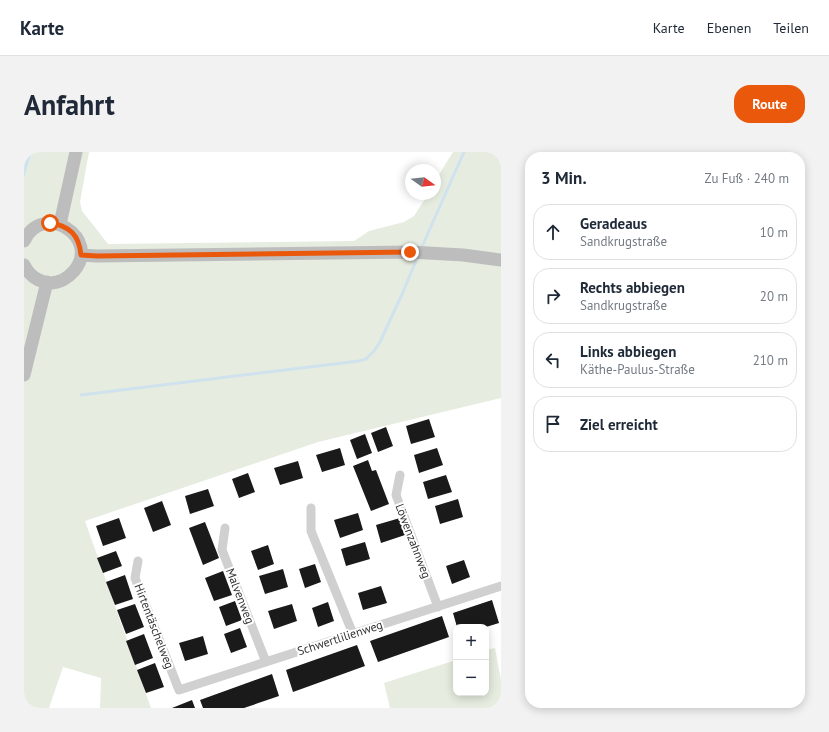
<!DOCTYPE html>
<html lang="de">
<meta charset="utf-8">
<style>
:root{--surface:#fff;--page:#f2f2f3;--text:#1f2937;--muted:#747a83;--line:#e0e1e3;--accent:#ea580c}
body{margin:0;font-family:"PT Sans",sans-serif;background:var(--page);color:var(--text)}
.controls{position:absolute;right:12px;bottom:12px;display:grid;overflow:hidden;border-radius:8px;box-shadow:0 2px 10px #0003}
.controls button{width:36px;height:36px;display:grid;place-items:center;padding:0;border:0;border-bottom:1px solid var(--line);background:var(--surface);color:var(--text);font:20px sans-serif}
.compass{position:absolute;left:381px;top:12px;width:36px;height:36px;border-radius:50%;background:var(--surface);box-shadow:0 2px 10px #0003;rotate:105deg}
.stop{position:absolute;width:12px;height:12px;margin:-9px;border:3px solid #ea580c;border-radius:50%;background:#fff}
.stop.end{background:#ea580c;border-color:#fff;box-shadow:0 1px 4px #0008}
.list{margin:0;padding:0;list-style:none}
h2{display:flex;justify-content:space-between;align-items:center;height:52px;margin:0;padding:0 16px;font-size:17px}
h2 small{font-size:13px;font-weight:400;color:var(--muted)}
.list li{display:grid;grid-template-columns:26px 1fr auto;gap:12px;align-items:center;box-sizing:border-box;height:56px;margin:0 8px 8px;padding:0 8px;border:1px solid var(--line);border-radius:16px}
.list b{display:block;font-size:15px;white-space:nowrap}
.list p{margin:0;font-size:13px;white-space:nowrap;color:var(--muted)}
.list em{font-size:13px;font-style:normal;color:var(--muted)}
.icon{flex:none;width:22px;height:22px;fill:none;stroke:currentColor;stroke-width:2;stroke-linecap:round;stroke-linejoin:round}
.map{position:relative;flex:none;width:477px;height:556px;overflow:hidden;border-radius:16px}
header{display:flex;align-items:center;gap:24px;box-sizing:border-box;height:56px;padding:0 20px;background:var(--surface);border-bottom:1px solid var(--line)}
header strong{font-size:19px}
nav{display:flex;gap:22px;margin-inline-start:auto;font-size:14px}
.intro{display:flex;align-items:center;justify-content:space-between;box-sizing:border-box;height:96px;padding:0 24px}
h1{margin:0;font-size:28px}
.button{padding:10px 18px;border-radius:16px;background:var(--accent);color:#fff;font-size:14px;font-weight:700}
main{display:flex;gap:24px;padding:0 24px}
aside{flex:1;background:var(--surface);border-radius:16px;box-shadow:0 2px 10px #0003}
.map>svg:first-child{display:block}
.green{fill:#e6ecdf}
.water{fill:#cfe2ee}
.lines{fill:none;stroke-linecap:round;stroke-linejoin:round}
.stream{stroke:#cfe2ee;stroke-width:3}
.building{fill:#1a1a1a}
.street{stroke:#d0d0d0;stroke-width:9}
.secondary{stroke:#bdbdbd;stroke-width:13}
.route{stroke:#ea580c;stroke-width:5}
.labels{text-anchor:middle;stroke-width:4;stroke-linejoin:round;paint-order:stroke}
.street-label{font-size:12px;fill:#333;stroke:#fff}
</style>
<header>
<strong>Karte</strong>
<nav><a>Karte</a><a>Ebenen</a><a>Teilen</a></nav>
</header>
<div class="intro"><h1>Anfahrt</h1><a class="button">Route</a></div>
<main>
<div class="map">
<svg width="477" height="556" viewBox="0 0 477 556">
<rect width="100%" height="100%" fill="#fff"/>
<path class="green" d="M 8,0 L 65,0 L 56,50 L 58,59 L 84,92 L 330,89 L 345,79 L 380,70 L 390,64 L 404,42 L 411,42 L 411,29 L 429,0 L 477,0 L 477,246 L 294,290 L 61,369 L 127,556 L 76,556 L 77,526 L 39,515 L 25,556 L 0,556 L 0,27 Z
M 471,496 L 477,528 L 477,553 L 466,556 L 366,556 L 360,531 L 432,508 L 432,541 L 462,541 L 462,498 Z"/>
<path class="water" d="M 0,0 L 8,0 L 0,27 Z"/>
<g class="lines">
<path class="stream" d="M 397,97 L 440,0
M 57,243 L 335,209 L 342,207 L 350,199 L 356,190 L 379,140 L 394,104"/>
</g>
<path class="building" d="M 405,267 L 411,285 L 387,292 L 382,274 Z
M 362,275 L 369,294 L 354,300 L 347,281 Z
M 341,282 L 348,301 L 333,307 L 326,288 Z
M 316,296 L 321,313 L 298,320 L 292,303 Z
M 413,296 L 419,313 L 395,321 L 390,303 Z
M 344,308 L 348,319 L 352,318 L 365,352 L 347,359 L 329,314 Z
M 274,309 L 279,326 L 256,333 L 250,316 Z
M 224,321 L 231,340 L 215,346 L 208,327 Z
M 422,323 L 428,340 L 404,347 L 399,330 Z
M 184,337 L 190,354 L 166,362 L 161,344 Z
M 434,347 L 439,365 L 416,372 L 411,354 Z
M 138,349 L 147,373 L 129,380 L 120,356 Z
M 334,361 L 339,378 L 316,386 L 310,368 Z
M 95,366 L 102,386 L 79,394 L 72,374 Z
M 376,366 L 381,383 L 357,391 L 352,373 Z
M 181,370 L 195,406 L 179,413 L 165,376 Z
M 341,390 L 346,407 L 322,414 L 317,397 Z
M 244,393 L 250,412 L 234,418 L 227,399 Z
M 92,399 L 98,414 L 79,421 L 73,406 Z
M 440,408 L 446,425 L 428,432 L 422,414 Z
M 291,412 L 297,430 L 281,436 L 275,417 Z
M 259,417 L 264,435 L 241,442 L 235,424 Z
M 199,419 L 208,443 L 190,449 L 181,426 Z
M 101,423 L 109,447 L 91,453 L 82,430 Z
M 357,434 L 363,451 L 339,458 L 334,441 Z
M 468,448 L 475,471 L 462,475 L 433,475 L 429,461 Z
M 211,449 L 218,468 L 202,474 L 195,455 Z
M 304,450 L 310,469 L 294,475 L 288,456 Z
M 111,452 L 120,475 L 102,482 L 93,458 Z
M 268,452 L 273,469 L 250,477 L 244,459 Z
M 418,464 L 425,485 L 354,510 L 346,489 Z
M 216,476 L 223,495 L 207,501 L 200,482 Z
M 120,482 L 129,506 L 111,513 L 102,489 Z
M 179,484 L 184,502 L 161,509 L 155,491 Z
M 333,493 L 341,514 L 269,540 L 262,518 Z
M 131,511 L 140,535 L 122,541 L 113,518 Z
M 248,522 L 255,544 L 220,556 L 179,556 L 176,548 Z
M 168,548 L 171,556 L 148,556 Z"/>
<g class="lines">
<path class="street" d="M 376,323 L 372,343 L 414,455
M 287,356 L 287,379 L 329,482
M 201,376 L 198,398 L 242,510
M 114,409 L 111,426 L 155,538 L 477,434"/>
<path class="secondary" d="M 36,72 L 52,0
M 0,89 C 19,48 78,86 50,119 C 44,126 35,131 26,131 C 14,130 5,123 0,113
M 57,103 L 73,104 L 386,100 L 439,103 L 477,108
M 0,223 L 23,130"/>
</g>
<g class="lines">
<path class="route" d="M 26,71 C 46,74 55,83 57,103 L 73,104 L 386,100"/>
</g>
<g class="labels">
<g class="street-label">
<text transform="translate(389 389) rotate(69)" y="4">Löwenzahnweg</text>
<text transform="translate(216 444) rotate(69)" y="4">Malvenweg</text>
<text transform="translate(130 474) rotate(69)" y="4">Hirtentäschelweg</text>
<text transform="translate(316 486) rotate(-18)" y="4">Schwertlilienweg</text>
</g>
</g>
</svg>
<div class="controls">
<button>+</button>
<button>−</button>
</div>
<svg class="compass" viewBox="-18 -18 36 36"><path d="M0-13l5 13h-10z" fill="#e53935"/><path d="M0 13l5-13h-10z" fill="#747a83"/></svg>
<div class="stop" style="left:26px;top:71px"></div>
<div class="stop end" style="left:386px;top:100px"></div>
</div>
<aside>
<h2>3 Min.<small>Zu Fuß · 240 m</small></h2>
<ul class="list">
<li><svg class="icon" aria-label="ahead" viewBox="0 0 24 24"><path d="M12 20V5M6 11l6-6 6 6"/></svg><div><b>Geradeaus</b><p>Sandkrugstraße</p></div><em>10 m</em></li>
<li><svg class="icon" aria-label="right" viewBox="0 0 24 24"><path d="M7 20v-9h11M14 6l5 5-5 5"/></svg><div><b>Rechts abbiegen</b><p>Sandkrugstraße</p></div><em>20 m</em></li>
<li><svg class="icon" aria-label="left" viewBox="0 0 24 24"><path d="M17 20v-9H6M10 6l-5 5 5 5"/></svg><div><b>Links abbiegen</b><p>Käthe-Paulus-Straße</p></div><em>210 m</em></li>
<li><svg class="icon" aria-label="arrive" viewBox="0 0 24 24"><path d="M6 21V4h12l-3 4 3 4H6"/></svg><div><b>Ziel erreicht</b></div></li>
</ul>
</aside>
</main>
